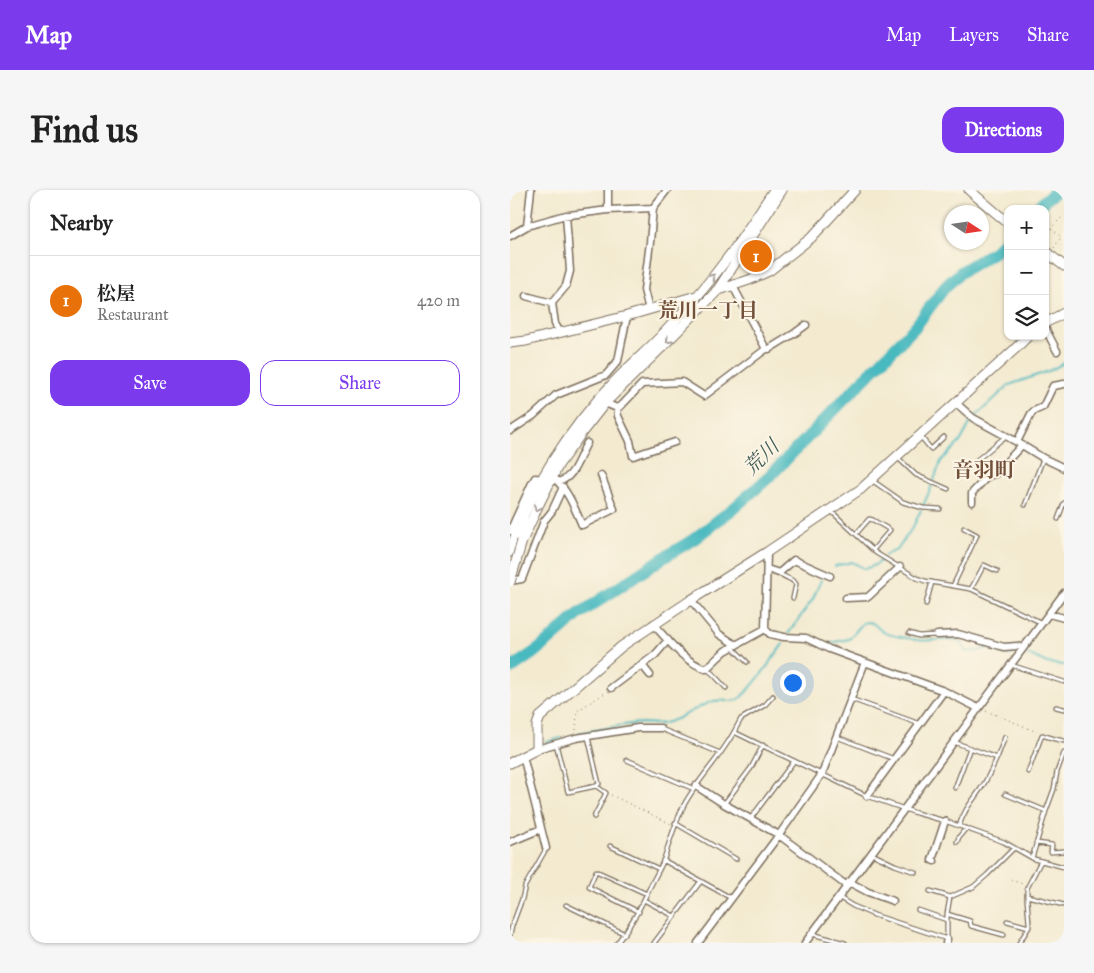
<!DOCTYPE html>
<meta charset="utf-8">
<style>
:root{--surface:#fff;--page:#f6f6f6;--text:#222;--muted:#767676;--line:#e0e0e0;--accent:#7c3aed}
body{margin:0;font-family:"IM FELL Great Primer","Noto Serif JP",serif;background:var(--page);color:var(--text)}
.controls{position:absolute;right:15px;top:15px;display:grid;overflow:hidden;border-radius:10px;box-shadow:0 1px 4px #0004}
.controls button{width:45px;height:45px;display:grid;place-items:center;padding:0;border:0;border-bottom:1px solid var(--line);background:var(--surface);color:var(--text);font:25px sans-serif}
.compass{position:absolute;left:434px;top:15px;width:45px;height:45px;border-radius:50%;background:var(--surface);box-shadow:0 1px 4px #0004;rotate:102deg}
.you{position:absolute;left:282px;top:492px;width:18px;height:18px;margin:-12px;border:4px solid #fff;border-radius:50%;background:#1a73e8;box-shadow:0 0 0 8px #1a73e833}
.badge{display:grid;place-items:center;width:32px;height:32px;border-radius:50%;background:var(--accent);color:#fff;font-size:16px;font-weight:700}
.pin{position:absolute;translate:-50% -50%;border:2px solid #fff;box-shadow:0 1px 5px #0006}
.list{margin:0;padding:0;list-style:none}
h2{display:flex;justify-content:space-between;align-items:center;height:65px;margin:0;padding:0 20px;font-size:21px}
h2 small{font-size:16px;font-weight:400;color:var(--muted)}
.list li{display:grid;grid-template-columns:32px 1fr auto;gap:15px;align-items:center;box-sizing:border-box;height:90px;padding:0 20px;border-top:1px solid var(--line)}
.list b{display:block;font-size:19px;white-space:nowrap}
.list p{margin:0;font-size:16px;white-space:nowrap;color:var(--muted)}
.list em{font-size:16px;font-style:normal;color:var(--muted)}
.actions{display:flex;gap:10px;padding:15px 20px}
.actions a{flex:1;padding:11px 0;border:1px solid var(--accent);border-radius:15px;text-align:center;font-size:18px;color:var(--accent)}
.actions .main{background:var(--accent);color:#fff}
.icon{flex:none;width:28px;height:28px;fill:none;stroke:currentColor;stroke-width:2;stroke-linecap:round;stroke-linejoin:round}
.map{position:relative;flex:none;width:554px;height:753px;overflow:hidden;border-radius:15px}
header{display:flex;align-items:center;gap:30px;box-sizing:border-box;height:70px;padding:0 25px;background:var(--accent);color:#fff}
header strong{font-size:24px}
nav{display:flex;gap:28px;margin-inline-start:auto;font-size:18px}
.intro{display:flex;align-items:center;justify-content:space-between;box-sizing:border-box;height:120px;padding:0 30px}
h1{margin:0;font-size:35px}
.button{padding:12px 22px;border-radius:15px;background:var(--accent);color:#fff;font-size:18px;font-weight:700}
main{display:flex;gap:30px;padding:0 30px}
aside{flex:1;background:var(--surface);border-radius:15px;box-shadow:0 1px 4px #0004}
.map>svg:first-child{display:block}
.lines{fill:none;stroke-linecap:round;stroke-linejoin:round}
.stream{stroke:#4ab9c0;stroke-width:2}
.river{stroke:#4ab9c0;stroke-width:12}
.lane-casing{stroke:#7b6d5c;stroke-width:5.5}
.street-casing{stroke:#7b6d5c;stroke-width:9}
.secondary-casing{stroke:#7b6d5c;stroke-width:11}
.path{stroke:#7b6d5c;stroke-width:1;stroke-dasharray:1 4;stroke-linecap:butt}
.lane{stroke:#fff;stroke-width:3}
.street{stroke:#fff;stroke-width:6}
.secondary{stroke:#fff;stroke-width:9}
.secondary-bridge-casing{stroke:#7b6d5c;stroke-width:11;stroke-linecap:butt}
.secondary-bridge{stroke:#fff;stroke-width:9}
.oneway{stroke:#a79f9a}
.labels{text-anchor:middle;stroke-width:4;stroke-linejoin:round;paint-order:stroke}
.neighbourhood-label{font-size:20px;font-weight:bold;fill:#72513b;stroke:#fcf5e5}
.water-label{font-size:20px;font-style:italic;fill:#405c57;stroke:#fcf5e5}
.quarter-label{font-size:21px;font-weight:bold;fill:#72513b;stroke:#fcf5e5}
</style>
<header>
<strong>Map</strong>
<nav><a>Map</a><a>Layers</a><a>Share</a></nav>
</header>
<div class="intro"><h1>Find us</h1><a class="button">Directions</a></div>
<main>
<aside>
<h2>Nearby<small></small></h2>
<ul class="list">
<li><span class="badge" style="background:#e8710a">1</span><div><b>松屋</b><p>Restaurant</p></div><em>420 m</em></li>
</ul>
<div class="actions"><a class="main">Save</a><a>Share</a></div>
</aside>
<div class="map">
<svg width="554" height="753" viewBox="0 0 554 753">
<rect width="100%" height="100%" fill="#fcf5e5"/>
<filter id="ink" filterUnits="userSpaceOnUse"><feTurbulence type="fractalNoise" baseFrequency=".02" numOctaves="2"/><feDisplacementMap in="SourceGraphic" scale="10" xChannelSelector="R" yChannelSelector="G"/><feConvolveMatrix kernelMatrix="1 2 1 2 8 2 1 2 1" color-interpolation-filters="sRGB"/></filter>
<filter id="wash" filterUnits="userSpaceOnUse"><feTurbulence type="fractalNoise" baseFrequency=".0096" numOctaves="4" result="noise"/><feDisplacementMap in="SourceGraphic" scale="20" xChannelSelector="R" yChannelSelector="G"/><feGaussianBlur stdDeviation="1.12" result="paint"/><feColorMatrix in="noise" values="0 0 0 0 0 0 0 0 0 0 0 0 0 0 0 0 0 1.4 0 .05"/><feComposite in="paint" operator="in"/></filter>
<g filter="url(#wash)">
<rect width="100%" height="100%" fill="#f3ead0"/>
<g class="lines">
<path class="stream" d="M 466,226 L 499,195 L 539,181 L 554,173
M 424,290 L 431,271 L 450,252 L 462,230
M 413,316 L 422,295
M 375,366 C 378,361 384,363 388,359 L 404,335 L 411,320
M 325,376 L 342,372 L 355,379 L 365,375 L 372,370
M 278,444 L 303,409 L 311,390
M 320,453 L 339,449 L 353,433 C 365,430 365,437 373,442 C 379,446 399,448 407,450 C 416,452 444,447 450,452 C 452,453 454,459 456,462 L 468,461 L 478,458 L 499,465 L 506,463
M 511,464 L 520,465 L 537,473 L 554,475
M 68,543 C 90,540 111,534 133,533 C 140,533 148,535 155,533 C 172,529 187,516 204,511 C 211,509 220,513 227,510 C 239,504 264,467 273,454
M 37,552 L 51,548"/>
<path class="river" d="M 527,19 L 536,9 L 548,0
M 0,479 L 29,459 L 69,424 L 150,370 L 184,349 L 224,318 L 258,288 L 405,137 L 435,97 L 451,82 L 484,62 L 498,48"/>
</g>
</g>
<g filter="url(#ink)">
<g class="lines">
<g class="lane-casing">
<path id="lane" d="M 410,246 L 421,259 L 434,247
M 388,268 L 406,285 L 438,299
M 451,283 L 496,246
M 363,291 L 393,312 L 413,318 L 430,319
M 515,315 L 533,269
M 321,321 L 366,363 L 407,388 L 415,391 L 461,399 L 532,433
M 548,329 L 554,313
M 346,344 L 359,329 L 363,330 L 380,340 L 363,360
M 269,383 C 274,388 282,388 286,394 L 283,408
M 443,396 L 467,345 L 454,338
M 461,399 L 474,375 L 487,381
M 416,414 L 422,392
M 399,443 L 409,446 L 426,445
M 222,457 L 237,472
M 501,475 L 554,492
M 197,479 L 203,484 L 216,498
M 341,509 L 410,534
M 546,517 L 554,519
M 151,539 L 210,563
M 224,542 L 231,529 L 255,515 L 263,506
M 78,547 L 89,594 L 86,596
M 327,547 L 384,569
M 444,552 L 487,568 C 482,578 478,588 472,597 C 462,612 455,618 449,636
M 46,554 L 58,602 L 86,596 L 96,603 L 84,627
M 487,568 L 495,547
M 117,570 L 184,599
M 518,582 L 532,545 L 545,549 L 554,551
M 445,598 L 460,558
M 495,604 L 536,621
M 214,614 L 241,578 L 253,555
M 241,628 L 284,571
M 165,633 L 226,669
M 447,652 L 449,647 L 456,638
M 526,653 L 542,655 L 541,662 L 554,661
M 100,656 L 149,679
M 362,664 L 385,675 L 405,682
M 522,668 L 536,621 L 544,599 L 547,582 L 554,563
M 153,670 L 221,708
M 420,701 L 440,707
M 517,706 L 554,715
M 328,707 L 343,716 L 364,725 L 437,749 L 437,724 L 440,707 L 463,697 L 477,685 L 504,658
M 134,710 L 164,726
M 56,715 L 115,744
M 408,720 L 437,730
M 129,722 L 79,697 L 86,681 L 137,704
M 437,724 L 460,731 L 461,736 L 494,745
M 497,731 L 519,737
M 302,744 L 335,753
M 0,745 L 2,736 L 12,709 L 15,696 L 36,659
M 107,753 C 123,733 131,716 142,693 C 146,685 151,677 154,669 C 160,650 165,633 174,615 C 188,589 210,568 224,542 L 357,606 L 406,623 L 435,631 L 494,652 L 524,669 L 554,677
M 144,753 L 191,691
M 509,753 L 519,737 L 519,733 L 517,709 L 517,698 L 531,671"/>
</g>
<g class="street-casing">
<path id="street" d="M 98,0 L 98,20
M 17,36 L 21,0
M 0,46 L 17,36 L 52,26 L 98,20 L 143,18 L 157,0
M 16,106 L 42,113
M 139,120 L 134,100 L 140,52 L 143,18
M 535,138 L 547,161
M 50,142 L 45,134 L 42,113 L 56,96 L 60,81 L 56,25
M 256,159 L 259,159 L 285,143 L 296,135
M 95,213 L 107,218 L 111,216 L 132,194 L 172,192 L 194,206 L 256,159 L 223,96
M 446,213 L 463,228 L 507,252 L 533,268 L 554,278
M 107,218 L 108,226 L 120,251 L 123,266 L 165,252
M 0,241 L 23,226 L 46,205 L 96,185 L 108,171 L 117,126
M 507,252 L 521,224 L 524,221 L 533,217 L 543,196 L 554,194
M 43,287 C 58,300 64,317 72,335 L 104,319 L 91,285
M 48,292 C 65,288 69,266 77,253
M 462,312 L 462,303 L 478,286 L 485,284 L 512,255
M 0,341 L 22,293 L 25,288 L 32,289
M 257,379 L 269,383 L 284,370 L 320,386
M 0,391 L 12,389 L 34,331 L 42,321 L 53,297
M 336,408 L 358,407 L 390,377
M 181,410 L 209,444 L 226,455
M 539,424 L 554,428
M 143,434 C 159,451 173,471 196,479 L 215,461 L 255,439 L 260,444 L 274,447 L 296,448 L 319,459 L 434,501 L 468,518
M 255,439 L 257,362
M 427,445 L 448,444 L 494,457 L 507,456 L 513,458
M 132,475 L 140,485
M 101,498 L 145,465 L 158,450
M 27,559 L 66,548 L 128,538 L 150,538
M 13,566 L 36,658
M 186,596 L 214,614 L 269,645 L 337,696
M 357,606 L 434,501
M 0,652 L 31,639
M 424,671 L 422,670 L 435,631
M 339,692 L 358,702 L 383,711
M 188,753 L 269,645 L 312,584 L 355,472
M 295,753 L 554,403
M 436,753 L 437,749"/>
</g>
<g class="secondary-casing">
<path id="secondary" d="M 459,0 L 498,33
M 535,61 L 554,76
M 206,101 L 239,90 L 259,81 L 301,48 L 345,0
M 535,133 L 554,123
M 0,153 L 16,151 L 117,126 L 186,106
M 12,351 L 29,314 L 49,274 L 73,241 L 95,213 L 151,158 L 207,101 L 272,0
M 0,362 C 19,300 60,238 104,192 C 123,172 145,154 163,133 C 183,112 202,89 219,66 C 235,45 249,22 264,0
M 0,573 L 27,559 L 27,535 L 30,527 L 112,456 L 181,410 L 257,362 L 351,299 L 505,159 L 518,146"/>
</g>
<path class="path" d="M 544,58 L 551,47 L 541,38 L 554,25
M 476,521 L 494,528 L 527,542
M 66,540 L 67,521 L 95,503
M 101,605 L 161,634
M 501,690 L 513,694"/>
<use href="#lane" class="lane"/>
<use href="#street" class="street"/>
<use href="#secondary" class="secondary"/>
<g class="secondary-bridge-casing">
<path id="secondary-bridge" d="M 0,392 L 12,351"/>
</g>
<use href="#secondary-bridge" class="secondary-bridge"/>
</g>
<defs><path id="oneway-chevron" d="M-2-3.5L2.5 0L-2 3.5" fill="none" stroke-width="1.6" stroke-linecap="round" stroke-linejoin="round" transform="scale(1.25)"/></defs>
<g class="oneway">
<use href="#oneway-chevron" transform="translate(202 87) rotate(-51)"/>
<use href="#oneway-chevron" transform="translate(159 150) rotate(134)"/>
<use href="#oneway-chevron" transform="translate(27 318) rotate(115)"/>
</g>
</g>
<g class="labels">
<g class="neighbourhood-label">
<text x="198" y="127">荒川一丁目</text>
</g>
<g class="water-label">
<text transform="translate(251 267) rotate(-44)" y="7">荒川</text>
</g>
<g class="quarter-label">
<text x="474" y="287">音羽町</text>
</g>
</g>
</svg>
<div class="controls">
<button>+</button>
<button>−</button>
<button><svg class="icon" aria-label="layers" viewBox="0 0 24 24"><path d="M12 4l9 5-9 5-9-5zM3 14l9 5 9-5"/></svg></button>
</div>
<svg class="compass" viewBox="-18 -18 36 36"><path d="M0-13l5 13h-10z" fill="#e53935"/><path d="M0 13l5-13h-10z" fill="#767676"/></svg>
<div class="you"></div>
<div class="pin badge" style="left:246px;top:66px;background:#e8710a">1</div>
</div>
</main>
